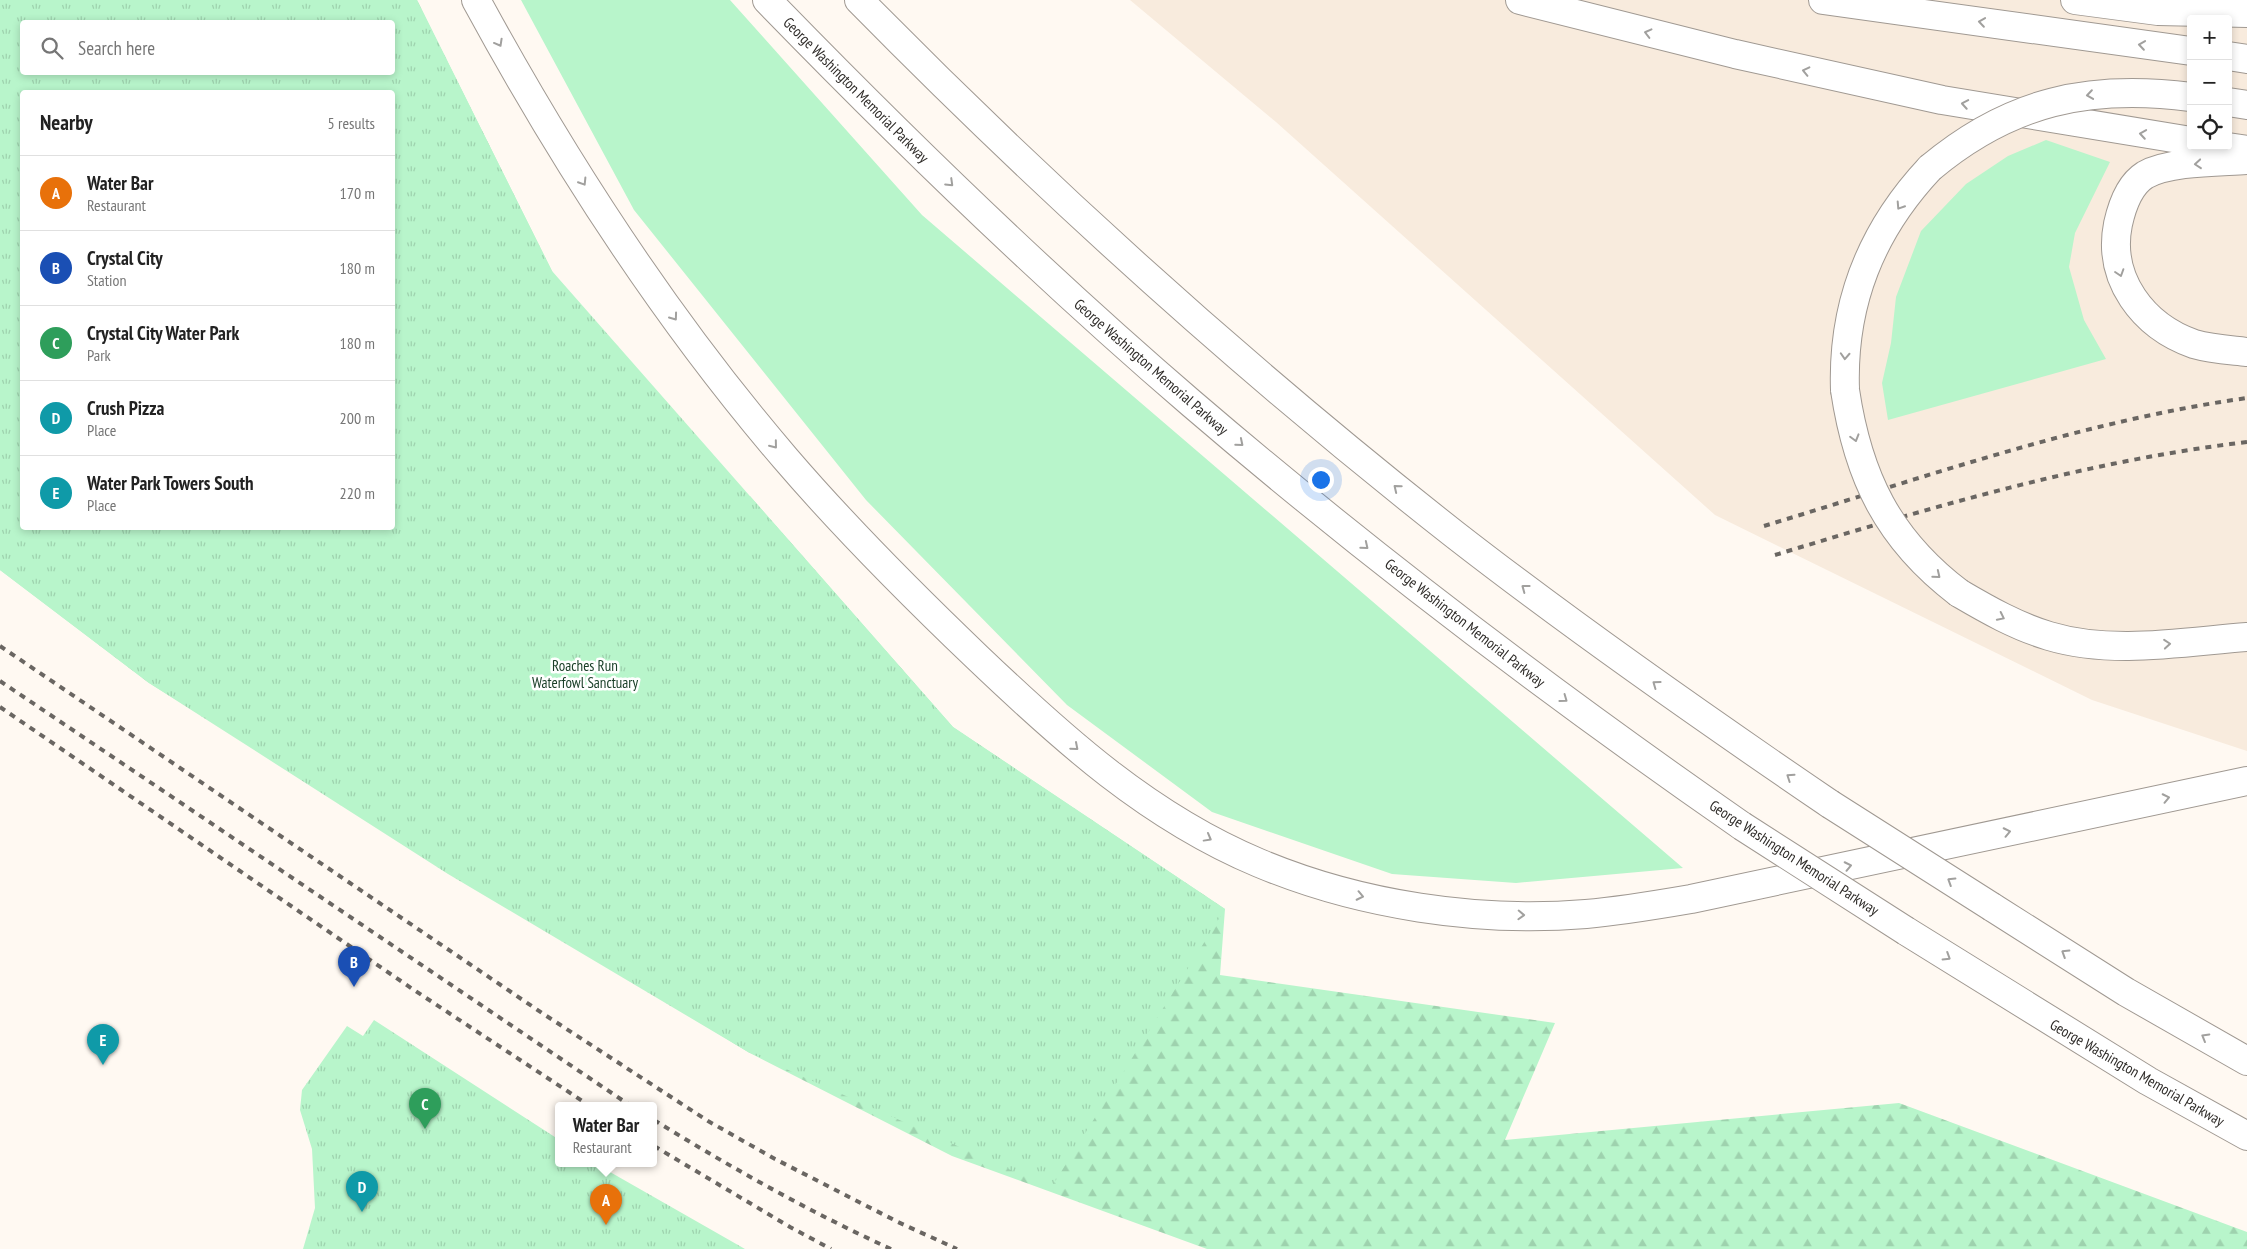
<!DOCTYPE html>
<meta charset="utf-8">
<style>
:root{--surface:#fff;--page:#f2f2f2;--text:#222;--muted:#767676;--line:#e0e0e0;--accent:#914e1f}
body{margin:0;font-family:"PT Sans Narrow",sans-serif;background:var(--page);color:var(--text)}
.controls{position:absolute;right:15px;top:15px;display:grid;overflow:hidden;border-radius:5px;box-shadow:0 2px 8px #0003}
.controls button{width:45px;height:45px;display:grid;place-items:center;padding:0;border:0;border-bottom:1px solid var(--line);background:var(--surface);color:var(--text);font:25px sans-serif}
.you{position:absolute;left:1320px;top:479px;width:18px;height:18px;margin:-12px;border:4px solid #fff;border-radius:50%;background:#1a73e8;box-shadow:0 0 0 8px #1a73e833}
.badge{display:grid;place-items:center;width:32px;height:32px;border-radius:50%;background:var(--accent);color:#fff;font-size:16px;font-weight:700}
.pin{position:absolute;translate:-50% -41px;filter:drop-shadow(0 1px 2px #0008)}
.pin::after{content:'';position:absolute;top:26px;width:18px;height:15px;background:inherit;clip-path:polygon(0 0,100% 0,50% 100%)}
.popup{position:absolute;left:555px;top:1102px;width:102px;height:65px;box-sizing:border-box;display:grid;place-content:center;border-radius:5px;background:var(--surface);filter:drop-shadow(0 1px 4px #0005);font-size:16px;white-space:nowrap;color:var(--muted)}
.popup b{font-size:19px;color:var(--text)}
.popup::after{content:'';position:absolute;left:50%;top:100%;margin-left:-10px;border:10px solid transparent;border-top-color:var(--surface)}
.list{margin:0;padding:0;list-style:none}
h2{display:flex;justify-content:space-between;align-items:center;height:65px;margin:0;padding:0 20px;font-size:21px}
h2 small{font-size:16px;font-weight:400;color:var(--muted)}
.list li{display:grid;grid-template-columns:32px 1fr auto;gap:15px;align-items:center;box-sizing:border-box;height:75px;padding:0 20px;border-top:1px solid var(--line)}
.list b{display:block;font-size:19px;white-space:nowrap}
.list p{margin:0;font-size:16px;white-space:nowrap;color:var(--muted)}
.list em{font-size:16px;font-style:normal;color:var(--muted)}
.icon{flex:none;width:28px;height:28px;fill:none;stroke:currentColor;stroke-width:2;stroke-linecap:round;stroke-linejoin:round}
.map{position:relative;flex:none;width:2247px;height:1249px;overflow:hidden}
.search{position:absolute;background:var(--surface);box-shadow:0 2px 8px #0003;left:20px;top:20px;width:375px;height:55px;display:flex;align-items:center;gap:12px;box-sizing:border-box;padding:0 18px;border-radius:5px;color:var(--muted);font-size:19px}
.panel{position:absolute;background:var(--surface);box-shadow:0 2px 8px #0003;left:20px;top:90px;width:375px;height:440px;border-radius:5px}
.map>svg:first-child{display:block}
.built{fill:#f8ebdd;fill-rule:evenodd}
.green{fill:#b8f5cb}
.forest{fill:url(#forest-firs);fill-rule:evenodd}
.park{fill:url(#park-tufts);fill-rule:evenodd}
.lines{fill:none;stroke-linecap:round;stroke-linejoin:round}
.secondary-casing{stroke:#a09992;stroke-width:30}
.highway-casing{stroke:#a09992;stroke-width:30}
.secondary{stroke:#fff;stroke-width:28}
.highway{stroke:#fff;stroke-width:28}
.rail{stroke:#6a6662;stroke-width:4;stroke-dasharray:6 6;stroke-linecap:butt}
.secondary-bridge-casing{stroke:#a09992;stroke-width:30;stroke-linecap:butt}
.highway-bridge-casing{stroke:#a09992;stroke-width:30;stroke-linecap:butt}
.secondary-bridge{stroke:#fff;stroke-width:28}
.highway-bridge{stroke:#fff;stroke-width:28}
.oneway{stroke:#a1a09e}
.labels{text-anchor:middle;stroke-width:5;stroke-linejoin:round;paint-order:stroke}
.street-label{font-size:15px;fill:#2e2b28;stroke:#fff}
.park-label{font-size:15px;fill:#1b4029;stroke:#fff}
</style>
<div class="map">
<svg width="2247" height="1249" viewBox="0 0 2247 1249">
<defs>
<pattern id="forest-firs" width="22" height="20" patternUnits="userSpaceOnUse" patternTransform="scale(1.25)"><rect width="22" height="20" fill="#b8f5cb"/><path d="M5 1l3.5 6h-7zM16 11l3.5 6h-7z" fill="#9ed2ae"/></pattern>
<pattern id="park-tufts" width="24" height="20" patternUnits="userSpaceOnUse" patternTransform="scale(1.25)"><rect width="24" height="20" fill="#b8f5cb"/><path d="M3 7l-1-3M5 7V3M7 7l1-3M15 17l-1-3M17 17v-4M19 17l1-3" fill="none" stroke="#9ed2ae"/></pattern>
</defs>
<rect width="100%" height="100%" fill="#fff9f2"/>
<path class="built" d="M 1130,0 L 2247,0 L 2247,751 L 2092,700 L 1715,515 L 1276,122 ZM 2191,19 L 2228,19 L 2228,146 L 2191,146 Z"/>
<path class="green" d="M 521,0 L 730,0 L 922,215 L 1683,868 L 1516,883 L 1392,874 L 1212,812 L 1067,705 L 866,500 L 634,210 Z
M 2046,140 L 2110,162 L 2075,233 L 2069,267 L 2084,320 L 2106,359 L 1888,420 L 1882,383 L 1891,343 L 1896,297 L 1921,231 L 1966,184 L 2008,156 Z"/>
<path class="forest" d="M 0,0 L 417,0 L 552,271 L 665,524 L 750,496 L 953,727 L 1225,909 L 1220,975 L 1555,1023 L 1505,1140 L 1899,1103 L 2247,1232 L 2247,1249 L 1207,1249 L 952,1156 L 748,1052 L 149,683 L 0,570 ZM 22,22 L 392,22 L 392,72 L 22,72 ZM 22,92 L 392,92 L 392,528 L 22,528 Z"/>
<path class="park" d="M 0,0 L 417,0 L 552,271 L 953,727 L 1225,909 L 1051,1188 L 748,1052 L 448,874 L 149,683 L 0,570 ZM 22,22 L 392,22 L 392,72 L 22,72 ZM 22,92 L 392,92 L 392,528 L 22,528 Z
M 374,1020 L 558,1139 L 558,1164 L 596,1164 L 745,1249 L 303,1249 L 315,1208 L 312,1149 L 300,1110 L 302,1090 L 347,1026 L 363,1036 Z"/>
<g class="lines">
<g class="secondary-casing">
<path id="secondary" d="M 2228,102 L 2247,105
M 2247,160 C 2219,162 2170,161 2145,175 C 2129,185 2122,206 2118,224 C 2107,279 2143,326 2194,344 C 2211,349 2230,350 2247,352
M 1845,390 C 1842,303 1871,231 1930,168
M 1959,593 C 1988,610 2016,626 2049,636 C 2112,655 2183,642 2247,637"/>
</g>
<g class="highway-casing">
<path id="highway" d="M 476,0 C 564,162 665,318 785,458 C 845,528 911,594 978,658 C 1063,739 1149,817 1259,863 C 1359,905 1478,923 1586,914 C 1621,911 1656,905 1691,899 L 2247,781
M 767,0 C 903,140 1043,276 1191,403 C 1367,554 1552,694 1742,826
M 859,0 C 1046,190 1244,369 1454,534 C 1576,629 1702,717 1830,804
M 1520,0 L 1735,54 L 1942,100 L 2191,141
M 1823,0 L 2191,51
M 2075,0 L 2158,11 L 2247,13
M 2228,56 L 2247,59
M 2221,146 L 2247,150
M 1992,907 L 2126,992 L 2247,1061
M 1906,931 L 2148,1081 L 2247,1136"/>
</g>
<use href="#secondary" class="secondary"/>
<use href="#highway" class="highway"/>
<path class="rail" d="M 1764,526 C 1923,478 2082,421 2247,398
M 1775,555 C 1929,508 2086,461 2247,442
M 0,646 L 542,1013 L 708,1121 L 775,1159 L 898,1222 L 957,1249
M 0,681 L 631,1106
M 0,707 L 414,990 L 590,1106
M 654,1120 C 730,1167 810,1212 891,1249
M 654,1146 L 790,1227 L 831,1249"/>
<g class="secondary-bridge-casing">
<path id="secondary-bridge" d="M 1930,168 C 2010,101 2089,84 2191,97
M 1845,390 C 1858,477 1888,539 1959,593"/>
</g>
<g class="highway-bridge-casing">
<path id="highway-bridge" d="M 1830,804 L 1992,907
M 1742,826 L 1906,931"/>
</g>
<use href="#secondary-bridge" class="secondary-bridge"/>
<use href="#highway-bridge" class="highway-bridge"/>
</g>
<defs><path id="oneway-chevron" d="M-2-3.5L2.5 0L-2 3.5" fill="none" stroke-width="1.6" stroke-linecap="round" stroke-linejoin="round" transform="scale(1.25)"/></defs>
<g class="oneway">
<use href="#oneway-chevron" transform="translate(1982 22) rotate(-172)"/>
<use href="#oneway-chevron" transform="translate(1648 33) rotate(-166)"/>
<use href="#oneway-chevron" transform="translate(499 43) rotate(61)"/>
<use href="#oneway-chevron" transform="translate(2142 45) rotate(-172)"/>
<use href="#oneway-chevron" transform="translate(1806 71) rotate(-167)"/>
<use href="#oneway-chevron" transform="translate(2090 95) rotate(172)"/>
<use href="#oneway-chevron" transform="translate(1965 104) rotate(-170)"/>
<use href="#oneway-chevron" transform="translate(2143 134) rotate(-171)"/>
<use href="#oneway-chevron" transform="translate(2198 164) rotate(175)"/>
<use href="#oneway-chevron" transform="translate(583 182) rotate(58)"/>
<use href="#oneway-chevron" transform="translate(950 183) rotate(44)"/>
<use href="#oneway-chevron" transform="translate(1900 206) rotate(123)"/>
<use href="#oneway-chevron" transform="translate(2120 273) rotate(72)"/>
<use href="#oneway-chevron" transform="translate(674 317) rotate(54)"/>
<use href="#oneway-chevron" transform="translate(1845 356) rotate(93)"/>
<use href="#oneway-chevron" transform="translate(1855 438) rotate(74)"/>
<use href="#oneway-chevron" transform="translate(1240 443) rotate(40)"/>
<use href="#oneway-chevron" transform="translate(774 445) rotate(51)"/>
<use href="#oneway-chevron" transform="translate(1397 488) rotate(-141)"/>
<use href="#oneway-chevron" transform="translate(1365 546) rotate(39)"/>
<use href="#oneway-chevron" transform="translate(1937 575) rotate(39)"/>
<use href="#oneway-chevron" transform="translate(1525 588) rotate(-143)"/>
<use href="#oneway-chevron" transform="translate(2001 617) rotate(26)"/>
<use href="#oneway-chevron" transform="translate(2167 644) rotate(-5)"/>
<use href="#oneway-chevron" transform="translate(1656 684) rotate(-144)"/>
<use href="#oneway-chevron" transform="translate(1564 699) rotate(36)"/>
<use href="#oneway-chevron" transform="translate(1075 747) rotate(41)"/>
<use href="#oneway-chevron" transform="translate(1790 777) rotate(-146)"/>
<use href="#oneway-chevron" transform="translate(2166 798) rotate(-12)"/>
<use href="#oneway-chevron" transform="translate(2007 832) rotate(-12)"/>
<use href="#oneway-chevron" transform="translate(1208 838) rotate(29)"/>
<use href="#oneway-chevron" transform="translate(1848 866) rotate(-12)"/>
<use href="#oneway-chevron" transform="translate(1951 881) rotate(-148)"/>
<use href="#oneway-chevron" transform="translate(1360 896) rotate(12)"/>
<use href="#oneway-chevron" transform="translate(1521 915) rotate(2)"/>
<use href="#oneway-chevron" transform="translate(2065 953) rotate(-148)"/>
<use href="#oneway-chevron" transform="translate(1947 957) rotate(32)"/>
<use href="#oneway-chevron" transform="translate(2205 1037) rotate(-150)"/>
</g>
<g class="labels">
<g class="street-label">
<text transform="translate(856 90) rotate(45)" y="5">George Washington Memorial Parkway</text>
<text transform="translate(1151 367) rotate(41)" y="5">George Washington Memorial Parkway</text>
<text transform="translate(1465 623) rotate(38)" y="5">George Washington Memorial Parkway</text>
<text transform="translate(1794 858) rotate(33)" y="5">George Washington Memorial Parkway</text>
<text transform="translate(2137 1073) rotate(30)" y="5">George Washington Memorial Parkway</text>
</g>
<g class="park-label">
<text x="585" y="671">Roaches Run<tspan x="585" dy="17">Waterfowl Sanctuary</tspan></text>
</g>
</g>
</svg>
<div class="controls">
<button>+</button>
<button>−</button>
<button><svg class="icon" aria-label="locate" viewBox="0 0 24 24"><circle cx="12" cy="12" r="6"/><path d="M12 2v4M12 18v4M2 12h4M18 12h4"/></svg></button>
</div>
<div class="you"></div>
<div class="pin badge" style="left:606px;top:1225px;background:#e8710a">A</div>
<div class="popup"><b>Water Bar</b>Restaurant</div>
<div class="pin badge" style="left:354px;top:987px;background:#1a4fb4">B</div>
<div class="pin badge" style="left:425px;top:1129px;background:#2e9e5b">C</div>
<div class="pin badge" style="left:362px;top:1212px;background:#0f9aa8">D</div>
<div class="pin badge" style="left:103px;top:1065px;background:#0f9aa8">E</div>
<div class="search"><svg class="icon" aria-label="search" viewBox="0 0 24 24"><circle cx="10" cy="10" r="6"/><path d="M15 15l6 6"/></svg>Search here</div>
<section class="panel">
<h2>Nearby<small>5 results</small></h2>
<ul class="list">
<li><span class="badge" style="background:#e8710a">A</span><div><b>Water Bar</b><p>Restaurant</p></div><em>170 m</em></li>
<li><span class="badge" style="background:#1a4fb4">B</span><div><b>Crystal City</b><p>Station</p></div><em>180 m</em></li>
<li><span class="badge" style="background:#2e9e5b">C</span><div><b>Crystal City Water Park</b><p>Park</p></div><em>180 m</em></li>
<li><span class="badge" style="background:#0f9aa8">D</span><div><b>Crush Pizza</b><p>Place</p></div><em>200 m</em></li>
<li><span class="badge" style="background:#0f9aa8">E</span><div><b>Water Park Towers South</b><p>Place</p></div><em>220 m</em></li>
</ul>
</section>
</div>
